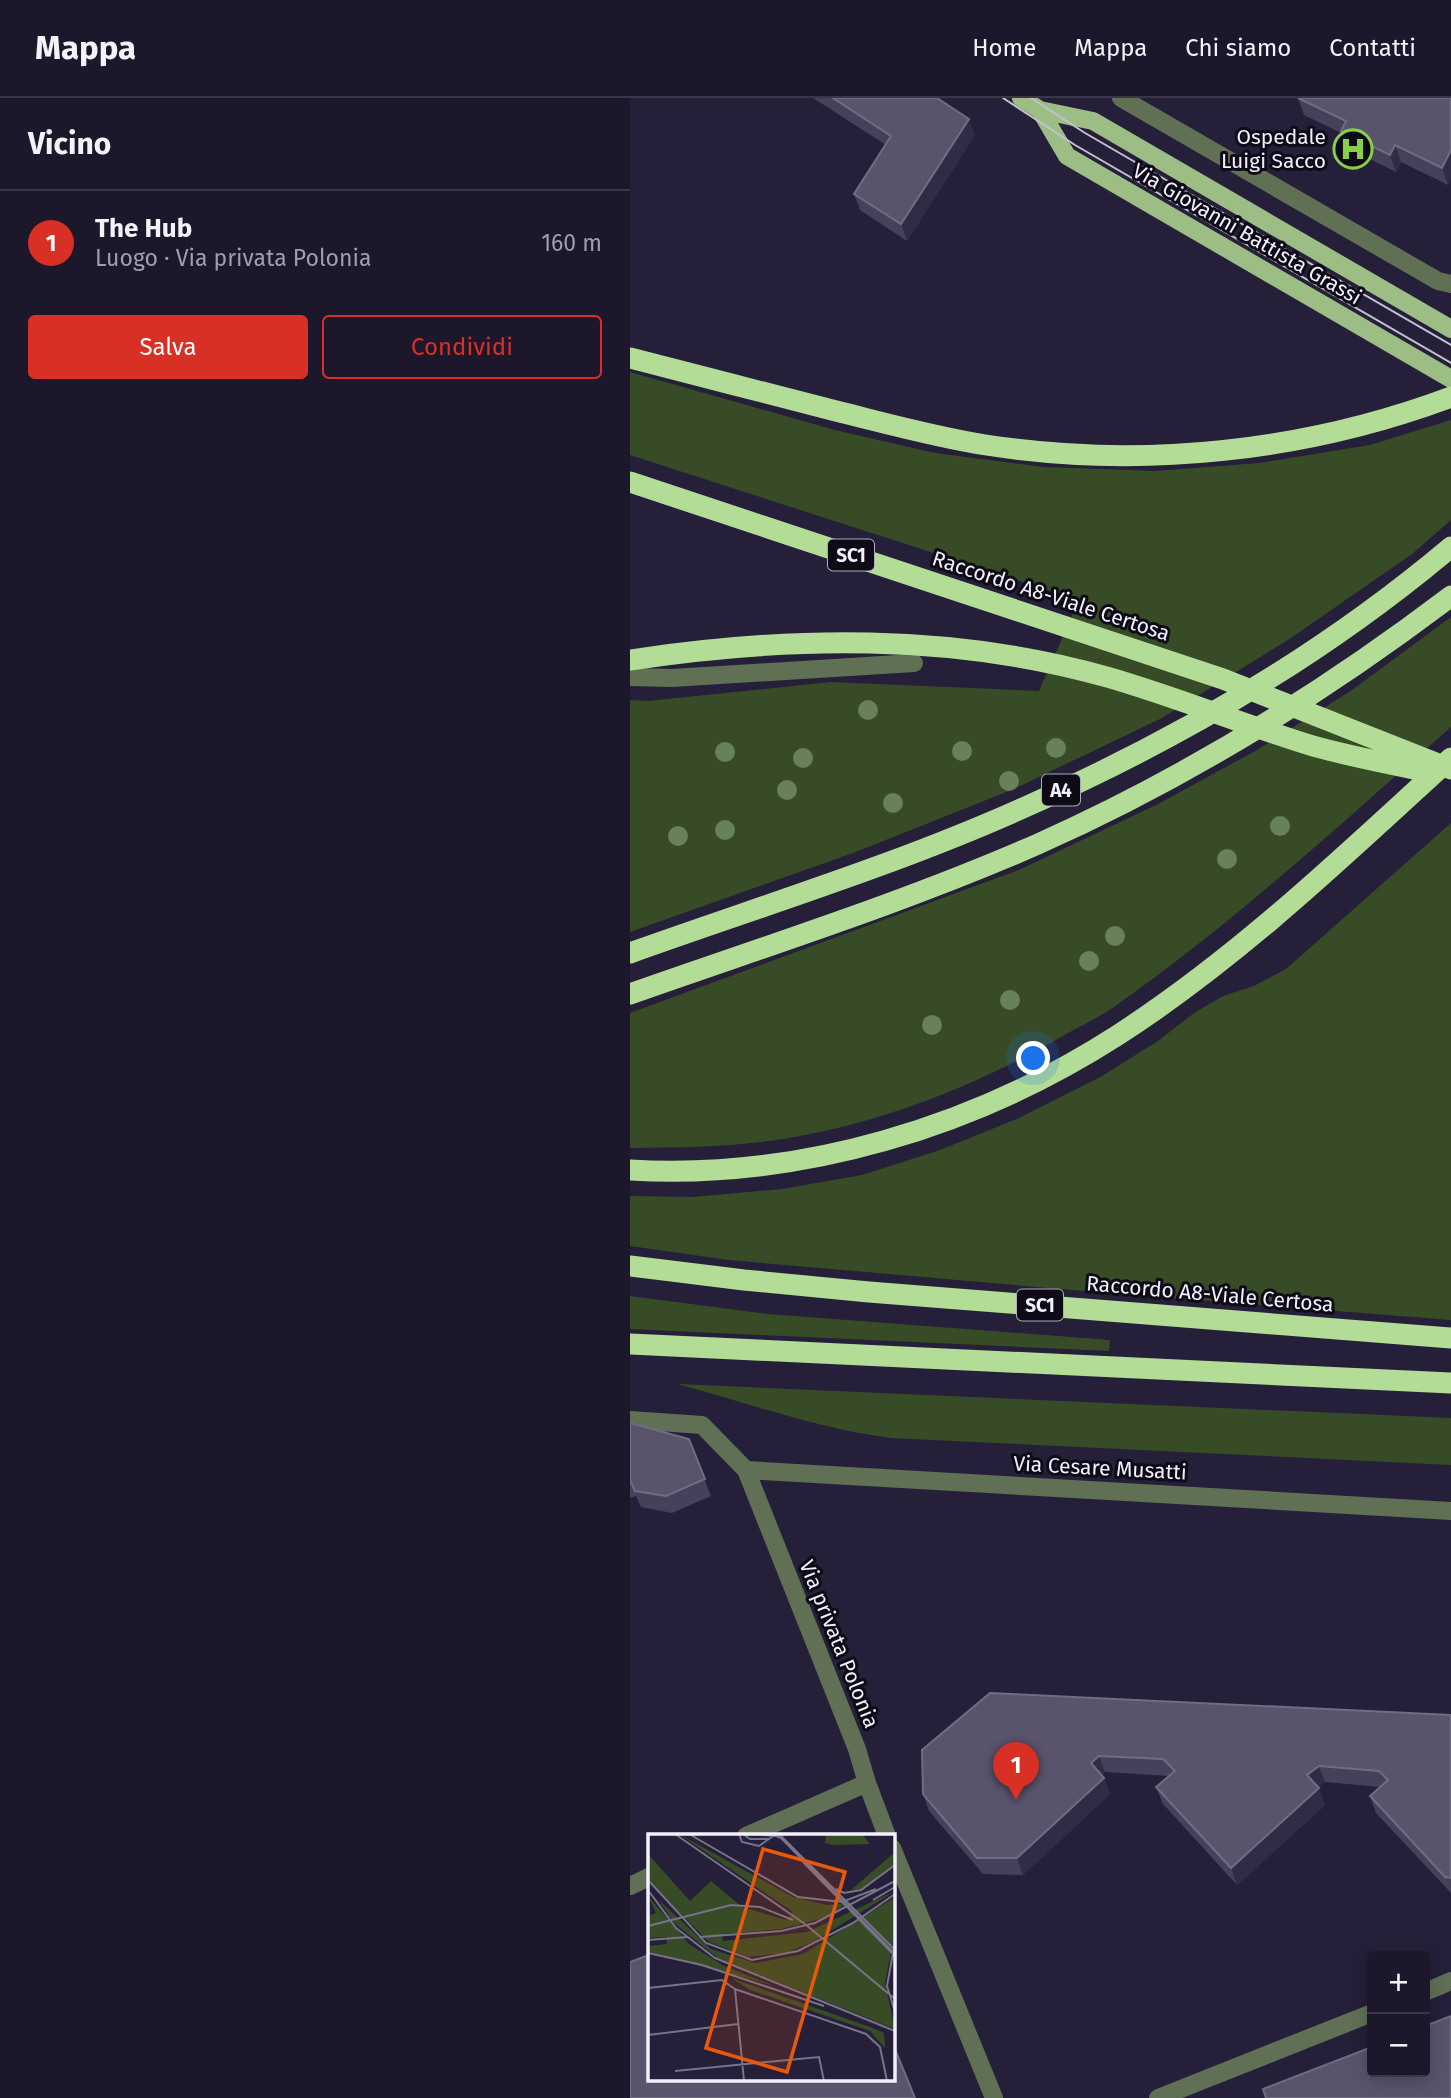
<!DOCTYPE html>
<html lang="it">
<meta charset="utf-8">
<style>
:root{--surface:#1c172b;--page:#252033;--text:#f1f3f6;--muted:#a09fa9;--line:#3a3647;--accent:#d93025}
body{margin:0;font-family:"Fira Sans",sans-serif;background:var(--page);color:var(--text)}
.controls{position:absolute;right:21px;bottom:21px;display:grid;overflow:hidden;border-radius:7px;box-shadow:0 4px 18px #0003}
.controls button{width:63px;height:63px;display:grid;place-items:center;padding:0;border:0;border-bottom:2px solid var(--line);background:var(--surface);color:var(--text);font:35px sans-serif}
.you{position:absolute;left:404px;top:961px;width:24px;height:24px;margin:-18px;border:5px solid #fff;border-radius:50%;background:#1a73e8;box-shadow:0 0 0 10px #1a73e833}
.badge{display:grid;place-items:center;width:46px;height:46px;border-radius:50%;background:var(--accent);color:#fff;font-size:23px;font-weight:700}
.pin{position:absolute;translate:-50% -58px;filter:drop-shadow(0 2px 4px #0008)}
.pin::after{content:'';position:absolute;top:37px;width:24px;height:21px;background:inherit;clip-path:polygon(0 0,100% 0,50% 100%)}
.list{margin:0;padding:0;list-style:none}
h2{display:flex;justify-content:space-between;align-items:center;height:91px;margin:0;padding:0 28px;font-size:30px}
h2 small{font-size:23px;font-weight:400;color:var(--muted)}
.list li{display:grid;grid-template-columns:46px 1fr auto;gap:21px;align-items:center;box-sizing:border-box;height:105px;padding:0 28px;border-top:2px solid var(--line)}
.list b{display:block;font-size:26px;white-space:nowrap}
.list p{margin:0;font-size:23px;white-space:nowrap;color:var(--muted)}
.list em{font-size:23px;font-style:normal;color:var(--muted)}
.actions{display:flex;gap:14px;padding:21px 28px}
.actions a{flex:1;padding:16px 0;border:2px solid var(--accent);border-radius:7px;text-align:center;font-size:24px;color:var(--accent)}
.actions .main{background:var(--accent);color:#fff}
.map{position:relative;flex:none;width:821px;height:2000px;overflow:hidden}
header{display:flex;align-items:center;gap:42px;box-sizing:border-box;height:98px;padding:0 35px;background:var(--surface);border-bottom:2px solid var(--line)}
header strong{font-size:33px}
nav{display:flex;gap:38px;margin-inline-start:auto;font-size:24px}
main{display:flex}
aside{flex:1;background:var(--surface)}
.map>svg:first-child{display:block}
.green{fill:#374c26}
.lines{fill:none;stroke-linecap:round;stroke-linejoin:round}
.minor{stroke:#607055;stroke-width:18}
.major{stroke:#9cbd84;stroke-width:18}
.highway{stroke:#b3dc96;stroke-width:21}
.tram{stroke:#c3c0d0;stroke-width:2}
.tree{fill:#67815b}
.wall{fill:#46405a}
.shaded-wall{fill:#312b46}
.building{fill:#59536c;stroke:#716c83;stroke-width:2}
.labels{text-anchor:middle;stroke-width:6;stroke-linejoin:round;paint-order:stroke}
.shield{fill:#0e0b17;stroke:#aeabb9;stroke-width:2}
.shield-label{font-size:19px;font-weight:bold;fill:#f3f0fe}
.poi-label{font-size:21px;fill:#f3f0fe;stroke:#0e0b17;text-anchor:end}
.street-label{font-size:21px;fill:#f3f0fe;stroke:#0e0b17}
.inset-road{fill:none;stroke:#777388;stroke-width:2}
.view{fill:#e8590c;fill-opacity:0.15;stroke:#e8590c;stroke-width:3.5}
.inset-edge{fill:none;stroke:#f3f0fe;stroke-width:3.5}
</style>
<header>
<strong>Mappa</strong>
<nav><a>Home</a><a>Mappa</a><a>Chi siamo</a><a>Contatti</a></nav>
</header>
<main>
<aside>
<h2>Vicino<small></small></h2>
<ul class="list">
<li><span class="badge">1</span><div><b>The Hub</b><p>Luogo · Via privata Polonia</p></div><em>160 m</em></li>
</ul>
<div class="actions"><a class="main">Salva</a><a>Condividi</a></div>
</aside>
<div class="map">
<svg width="821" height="2000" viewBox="0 0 821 2000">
<rect width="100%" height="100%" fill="#251f39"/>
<path class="green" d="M 0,274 L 205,332 L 305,355 L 414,369 L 525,373 L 629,365 L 740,347 L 821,322 L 821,422 L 782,456 L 661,540 L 532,620 L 384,691 L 223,755 L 0,834 L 0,602 L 18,603 L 201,584 L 409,593 L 449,502 L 0,357 Z
M 821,519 L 821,629 C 713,724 606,823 488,906 C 473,917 455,926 438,935 C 351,986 254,1025 153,1041 C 102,1049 51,1049 0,1050 L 0,915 L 389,772 L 528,706 L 627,652 L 722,592 Z
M 821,725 L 821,1222 L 418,1190 L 99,1162 L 0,1148 L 0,1098 L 63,1099 L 152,1091 L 232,1077 L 310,1052 L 389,1020 L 472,978 L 528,943 L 564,915 L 593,898 L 624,888 L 656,871 Z
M 0,1198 L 138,1216 L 480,1242 L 479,1253 L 0,1231 Z
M 47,1286 L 821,1320 L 821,1367 L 261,1340 C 187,1331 119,1305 47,1286 Z"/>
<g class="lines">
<path class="minor" d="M 491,0 L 808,183 L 821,186
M 0,579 L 42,580 L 284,565
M 0,1322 L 72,1327 L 116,1372 L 227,1651 L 237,1685 L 257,1738
M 116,1372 L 821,1413
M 116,1738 L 237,1685
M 262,1750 L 364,2000
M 0,1788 L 19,1779
M 795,1894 L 821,1883
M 528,2000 L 742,1915"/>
<path class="major" d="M 391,0 L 410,12 L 463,23 L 821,231
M 410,12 L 437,58 L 821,281"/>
<path class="highway" d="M 0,260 C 69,278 137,295 206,313 C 255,325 305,339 356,347 C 511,371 674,354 821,299
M 0,384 L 593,581 L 821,671
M 0,562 C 159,538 322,535 477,579 C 547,599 614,627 683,648 C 722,659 763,666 802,675
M 0,855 C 131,808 266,767 393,710 C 545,643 694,556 821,449
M 0,896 C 136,848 276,804 408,746 C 556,680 693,595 821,498
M 0,1072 C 170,1082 345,1029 488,937 C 609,859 715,757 821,660
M 0,1168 L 114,1182 L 239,1194 L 821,1240
M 0,1246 L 821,1285"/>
<path class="tram" d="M 373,0 L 445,47 L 821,265
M 401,0 L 455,35 L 821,247"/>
</g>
<g class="tree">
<circle cx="238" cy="612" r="10"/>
<circle cx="426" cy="650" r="10"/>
<circle cx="332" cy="653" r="10"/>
<circle cx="95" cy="654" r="10"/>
<circle cx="173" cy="660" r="10"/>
<circle cx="379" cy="683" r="10"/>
<circle cx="157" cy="692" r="10"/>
<circle cx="263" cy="705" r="10"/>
<circle cx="650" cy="728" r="10"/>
<circle cx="95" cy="732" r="10"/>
<circle cx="48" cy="738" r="10"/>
<circle cx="597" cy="761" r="10"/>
<circle cx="485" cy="838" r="10"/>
<circle cx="459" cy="863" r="10"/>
<circle cx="380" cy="902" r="10"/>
<circle cx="302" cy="927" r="10"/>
</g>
<path class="wall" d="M 183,0 L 307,0 L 345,37 L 277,143 L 230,112 L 224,96 L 256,47 Z
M 668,0 L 821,0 L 818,87 L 771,64 L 766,74 L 717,50 L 711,35 L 674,17 Z
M 0,1325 L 59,1341 L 81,1398 L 42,1415 L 11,1409 L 6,1398 L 0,1400 Z
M 821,1617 L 821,1795 L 746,1715 L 740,1698 L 750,1689 L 695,1684 L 688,1689 L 695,1707 L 607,1787 L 533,1706 L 526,1689 L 539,1678 L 475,1674 L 472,1677 L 474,1680 L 480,1696 L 393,1777 L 353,1776 L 299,1713 L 293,1696 L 292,1652 Z"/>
<path class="shaded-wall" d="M 339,21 L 345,37 L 277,143 L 271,126 Z
M 765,47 L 771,64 L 766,74 L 760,57 Z
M 821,52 L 821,81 L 818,87 L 812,70 Z
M 469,1658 L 475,1674 L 467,1681 L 461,1665 Z
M 689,1668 L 695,1684 L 683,1694 L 677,1677 Z
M 474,1680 L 480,1696 L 393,1777 L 387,1760 Z
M 689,1690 L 695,1707 L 607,1787 L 601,1770 Z"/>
<path class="building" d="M 203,0 L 307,0 L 339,21 L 271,126 L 224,96 L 261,38 Z
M 668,0 L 821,0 L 821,52 L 812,70 L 765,47 L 760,57 L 711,33 L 716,23 Z
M 0,1325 L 59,1341 L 75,1381 L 36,1398 L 5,1393 L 0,1382 Z
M 360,1595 L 821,1617 L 821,1780 L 815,1779 L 740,1698 L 758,1682 L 749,1673 L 689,1668 L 677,1677 L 689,1690 L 601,1770 L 526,1689 L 545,1673 L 533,1661 L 469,1658 L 461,1665 L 474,1680 L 387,1760 L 347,1760 L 293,1696 L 292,1652 Z
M 19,1857 L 19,1981 L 262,1981 L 262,1944 L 285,2000 L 0,2000 L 0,1864 Z
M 821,1918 L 821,2000 L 636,2000 L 633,1991 L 742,1949 L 742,1974 L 795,1974 L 795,1928 Z"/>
<defs>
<g id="hospital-ring" transform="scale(2.0125)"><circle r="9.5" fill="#0e0b17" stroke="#89cf49" stroke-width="1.5"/><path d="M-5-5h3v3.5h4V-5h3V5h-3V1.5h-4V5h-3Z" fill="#89cf49"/></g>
</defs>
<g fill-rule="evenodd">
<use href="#hospital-ring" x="723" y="51"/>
</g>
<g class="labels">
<g class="shield">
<rect x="198" y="441.5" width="46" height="31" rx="5"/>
<rect x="412" y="676.5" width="38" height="31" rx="5"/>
<rect x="387" y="1191.5" width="46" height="31" rx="5"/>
</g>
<g class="shield-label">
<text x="221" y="464">SC1</text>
<text x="431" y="699">A4</text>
<text x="410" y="1214">SC1</text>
</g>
<g class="poi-label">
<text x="696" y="46">Ospedale<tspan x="696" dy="24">Luigi Sacco</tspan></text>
</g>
<g class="street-label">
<text transform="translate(617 136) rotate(30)" y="7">Via Giovanni Battista Grassi</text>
<text transform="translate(421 498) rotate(18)" y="7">Raccordo A8-Viale Certosa</text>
<text transform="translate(580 1196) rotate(5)" y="7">Raccordo A8-Viale Certosa</text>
<text transform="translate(470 1370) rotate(3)" y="7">Via Cesare Musatti</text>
<text transform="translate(209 1546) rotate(68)" y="7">Via privata Polonia</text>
</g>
</g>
<g transform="translate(18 1736)">
<rect width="247" height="247" fill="#251f39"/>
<path d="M 31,0 L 145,63 L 179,71 L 199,69 L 180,83 L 133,95 L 74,100 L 75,107 L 159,98 L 247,57 L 165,108 L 137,119 L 100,123 L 61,108 L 10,57 L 0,43 L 0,20 L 42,67 L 63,47 L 94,73 L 138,86 L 145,78 ZM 178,0 L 214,0 L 222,10 L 185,11 L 177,9 ZM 247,18 L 247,30 L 214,55 L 203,56 ZM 0,62 L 41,110 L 76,132 L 127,152 L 0,118 L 0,112 L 19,110 L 18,103 L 0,104 L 0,82 L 8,79 ZM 247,63 L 247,98 L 237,149 L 247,195 L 70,124 L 27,90 L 10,65 L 63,115 L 107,129 L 155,120 ZM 83,144 L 225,194 L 236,199 L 237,214 L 222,197 L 102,156 Z" fill="#374c26"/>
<path class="inset-road" d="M 27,0 L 157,90 L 247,165M 41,0 L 150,63 L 194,68 L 228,55M 91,0 L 94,8 L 111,12 L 128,0M 95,0 L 102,5 L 121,5M 100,0 L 129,2M 123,0 L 133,4 L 247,120M 131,0 L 247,116M 155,28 L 247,122M 0,46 L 58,109 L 104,126 L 150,117 L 205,89 L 247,60M 188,55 L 196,59 L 213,56 L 247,31M 0,56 L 28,94 L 67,124 L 247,197M 225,66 L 247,53M 0,92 L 83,71 L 112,73 L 145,86M 51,103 L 133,97 L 167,89 L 247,47M 0,106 L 40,103M 247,108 L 239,152 L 247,178M 0,119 L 54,131 L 176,172M 0,154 L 74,146 L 87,155 L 218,200 L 232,213 L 239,247M 87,155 L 96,247M 0,201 L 90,190M 27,237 L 171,223 L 176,247"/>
<path class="view" d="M 115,15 L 197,38 L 139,238 L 58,214 Z"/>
<rect width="247" height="247" class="inset-edge"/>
</g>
</svg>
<div class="controls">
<button>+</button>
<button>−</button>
</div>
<div class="you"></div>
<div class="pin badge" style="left:386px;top:1702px">1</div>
</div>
</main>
